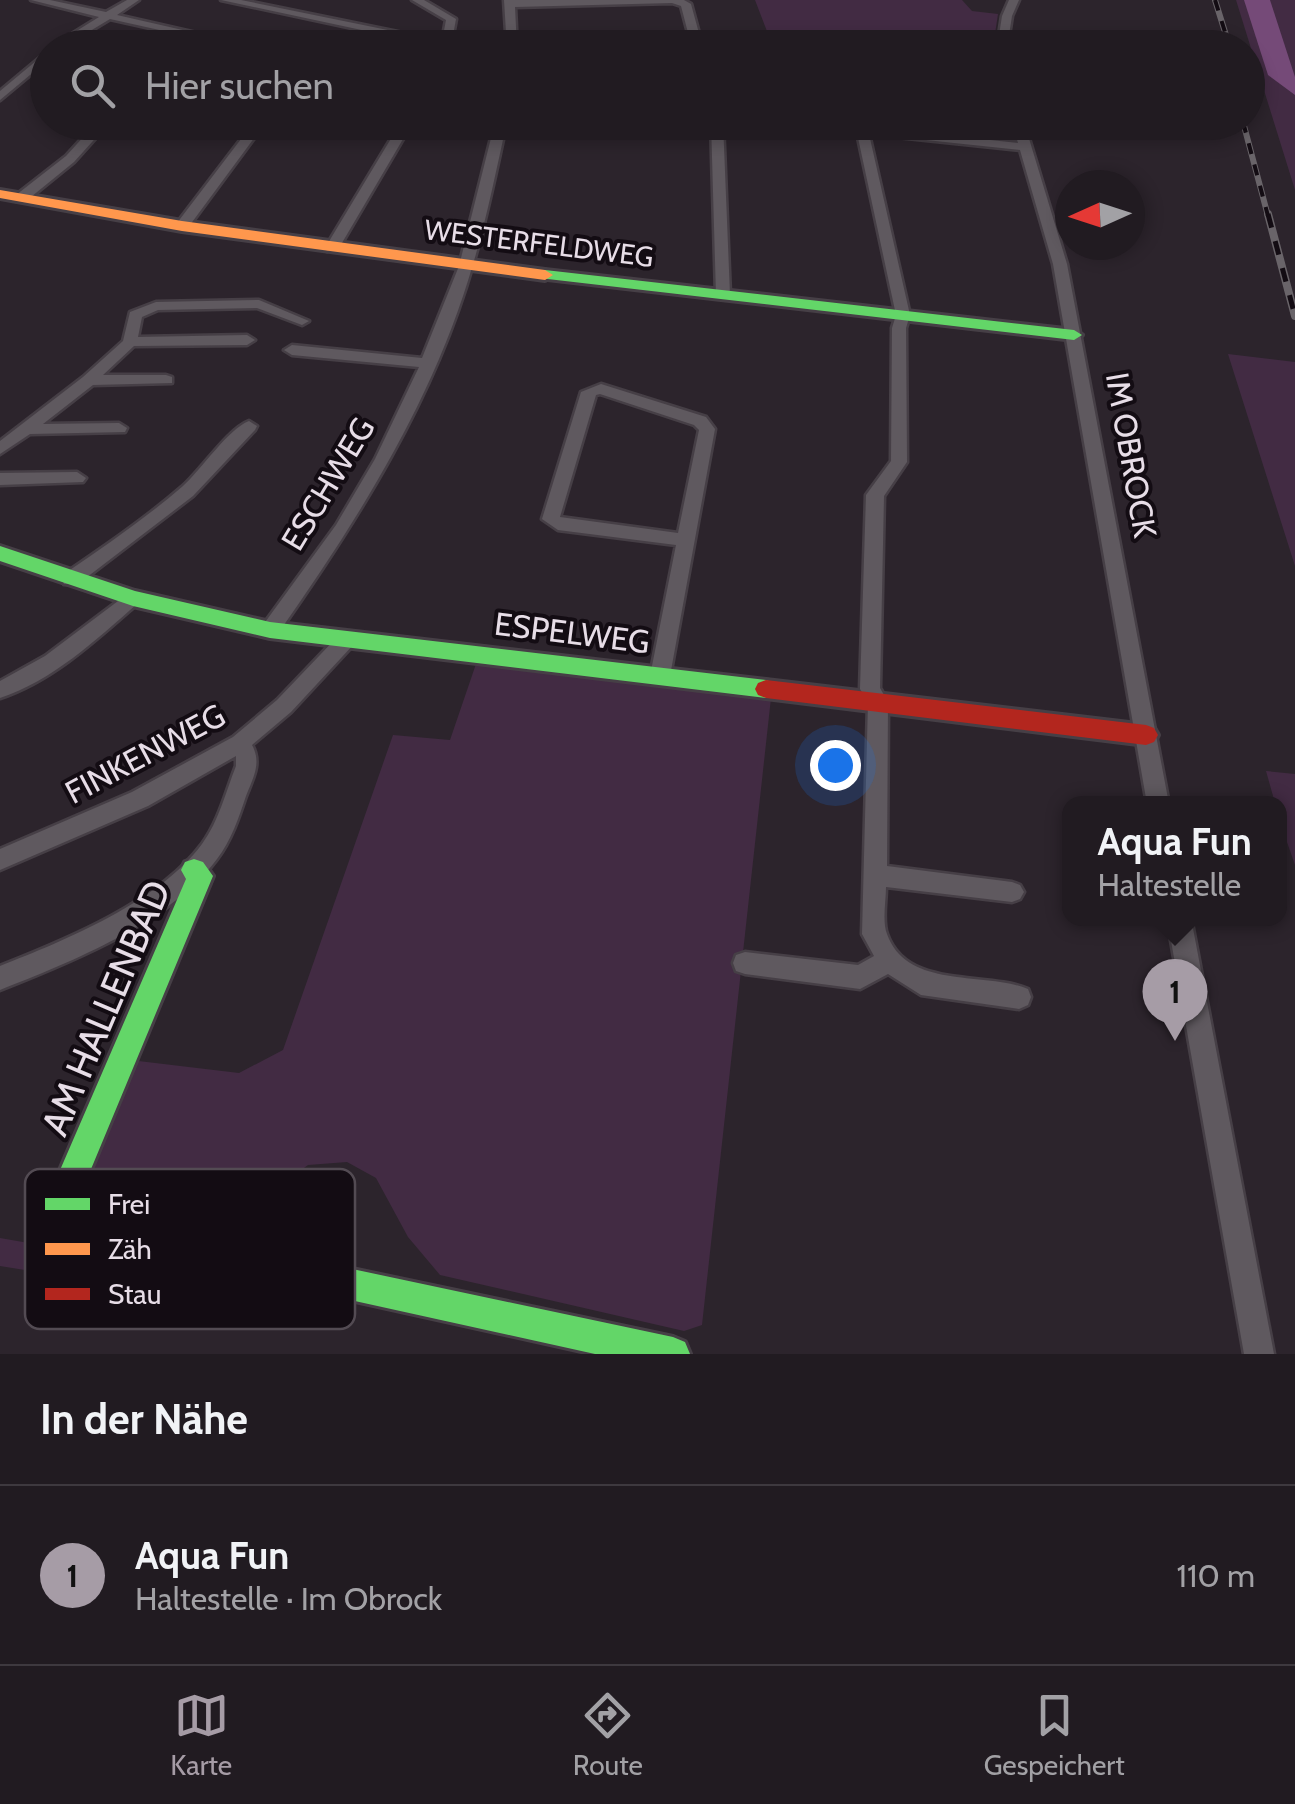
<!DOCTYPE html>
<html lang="de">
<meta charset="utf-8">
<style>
:root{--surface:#211b21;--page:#29242a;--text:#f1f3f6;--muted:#a2a1a5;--line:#3e393f;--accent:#a69ca6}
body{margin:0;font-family:Cabin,sans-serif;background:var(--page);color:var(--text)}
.compass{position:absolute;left:1055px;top:170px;width:90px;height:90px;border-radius:50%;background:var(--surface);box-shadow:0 5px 15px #0003;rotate:267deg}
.you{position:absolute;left:835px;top:765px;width:35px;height:35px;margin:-25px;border:8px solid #fff;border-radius:50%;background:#1a73e8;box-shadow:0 0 0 15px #1a73e833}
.badge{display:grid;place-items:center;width:65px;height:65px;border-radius:50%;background:var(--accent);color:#111;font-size:32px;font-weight:700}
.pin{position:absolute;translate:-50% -82px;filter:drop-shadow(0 2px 5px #0008)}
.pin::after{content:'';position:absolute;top:52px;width:35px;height:30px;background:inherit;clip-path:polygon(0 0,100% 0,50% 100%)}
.popup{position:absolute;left:1062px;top:796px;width:225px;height:130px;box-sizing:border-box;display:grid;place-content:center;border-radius:20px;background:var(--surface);filter:drop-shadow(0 2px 8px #0005);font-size:32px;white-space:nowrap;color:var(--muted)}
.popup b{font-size:38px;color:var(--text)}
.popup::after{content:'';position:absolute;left:50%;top:100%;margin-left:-20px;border:20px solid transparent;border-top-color:var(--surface)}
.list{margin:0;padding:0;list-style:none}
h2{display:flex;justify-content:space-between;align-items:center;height:130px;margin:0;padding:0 40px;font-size:42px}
h2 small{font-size:32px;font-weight:400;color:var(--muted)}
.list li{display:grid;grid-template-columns:65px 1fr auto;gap:30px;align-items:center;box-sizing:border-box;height:180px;padding:0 40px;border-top:2px solid var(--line)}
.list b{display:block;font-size:38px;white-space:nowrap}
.list p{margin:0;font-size:32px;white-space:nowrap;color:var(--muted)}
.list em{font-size:32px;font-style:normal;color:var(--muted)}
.icon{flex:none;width:55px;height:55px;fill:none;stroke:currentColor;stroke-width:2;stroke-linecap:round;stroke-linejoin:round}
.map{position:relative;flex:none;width:1295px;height:1354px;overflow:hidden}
.search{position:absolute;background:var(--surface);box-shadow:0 5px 15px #0003;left:30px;right:30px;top:30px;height:110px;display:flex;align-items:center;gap:25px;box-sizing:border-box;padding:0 35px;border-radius:55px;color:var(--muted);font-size:38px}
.sheet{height:310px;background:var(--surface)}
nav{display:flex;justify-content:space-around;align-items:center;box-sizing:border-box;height:140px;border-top:2px solid var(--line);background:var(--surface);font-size:28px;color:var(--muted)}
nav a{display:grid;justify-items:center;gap:5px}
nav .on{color:var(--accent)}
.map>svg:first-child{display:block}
.green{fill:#422b43}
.water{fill:#754a78}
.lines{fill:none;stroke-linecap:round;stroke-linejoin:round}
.street-casing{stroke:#463f46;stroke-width:5}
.fast-casing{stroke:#463f46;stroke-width:6}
.slow-casing{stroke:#463f46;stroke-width:6}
.jam-casing{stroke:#463f46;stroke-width:6}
.street{fill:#5f595f;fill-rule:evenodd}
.fast{fill:#63d668;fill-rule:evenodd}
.slow{fill:#ff974d;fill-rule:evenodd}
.jam{fill:#b3261e;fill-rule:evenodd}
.rail-far1-casing{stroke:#696469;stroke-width:6}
.rail-casing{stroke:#696469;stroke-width:8}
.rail-far1{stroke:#130c13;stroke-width:4;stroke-dasharray:11;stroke-linecap:butt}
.rail{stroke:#130c13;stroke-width:5;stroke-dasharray:14;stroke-linecap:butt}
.labels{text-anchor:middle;stroke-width:8;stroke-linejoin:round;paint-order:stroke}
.far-street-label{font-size:28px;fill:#e7dde7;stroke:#130c13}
.street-label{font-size:32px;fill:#e7dde7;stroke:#130c13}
.near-street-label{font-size:38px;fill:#e7dde7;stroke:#130c13}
.key{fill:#130c13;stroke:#534b53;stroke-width:2.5}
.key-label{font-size:28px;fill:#e7dde7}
</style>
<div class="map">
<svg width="1295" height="1354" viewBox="0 0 1295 1354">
<rect width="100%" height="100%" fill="#2c242c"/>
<path class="green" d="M 755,0 L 962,0 L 972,11 L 998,14 L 993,47 L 773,47 Z
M 1236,0 L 1295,0 L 1295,190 Z
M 822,123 L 1009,123 L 1013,140 Z
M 1228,354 L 1295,362 L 1295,566 Z
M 477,661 L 771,698 L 702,1325 L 684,1331 L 440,1275 L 408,1237 L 376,1178 L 347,1162 L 308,1165 L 277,1188 L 264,1216 L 262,1243 L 72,1200 L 130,1060 L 239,1073 L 283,1050 L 393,735 L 450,740 Z
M 1266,771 L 1295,774 L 1295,865 L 1280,822 L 1280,804 L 1275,803 Z
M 0,1238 L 183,1270 L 173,1294 L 0,1266 Z"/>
<path class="water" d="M 1244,0 L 1270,0 L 1295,77 L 1295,95 L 1268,75 Z"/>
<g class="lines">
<g class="street-casing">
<path id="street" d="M 31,0 L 50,0 L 106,12 L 127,0 L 139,0 L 117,15 L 262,48 L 240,48 L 110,19 L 62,48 L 49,48 L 99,17 Z
M 221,0 L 241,0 L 427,38 L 443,36 L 446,20 L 412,0 L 424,0 L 456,19 L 452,41 L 427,44 Z
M 504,0 L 684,0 L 691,4 L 703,48 L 692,48 L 681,6 L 672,3 L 515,7 L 517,48 L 507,48 Z
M 1009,0 L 1019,0 L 1012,16 L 1007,48 L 997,48 L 1002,16 Z
M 48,51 L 48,60 L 0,100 L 0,91 Z
M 97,122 L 110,122 L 74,162 L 26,201 L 16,201 L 16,195 L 66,156 Z
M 254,122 L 266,122 L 187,229 L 177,229 L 177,223 Z
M 401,122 L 413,122 L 339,248 L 327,251 L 325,248 Z
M 495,122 L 507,122 C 496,170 487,218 473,264 C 434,400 357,521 277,635 L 263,635 L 260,630 L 263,625 L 336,525 L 375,459 L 419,367 L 292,355 L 284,350 L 292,345 L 422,358 L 459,266 Z
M 711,122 L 723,122 L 730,295 L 723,299 L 716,295 Z
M 783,122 L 827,122 L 1018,143 L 1012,122 L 1024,122 L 1067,264 L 1169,804 L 1147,804 L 1053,264 L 1020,150 L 869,134 L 910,315 L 906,328 L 907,462 L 884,496 L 880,688 L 888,702 L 887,866 L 1012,882 L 1020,885 L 1024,892 L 1020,899 L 1012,902 L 886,887 C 886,901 882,921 887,934 C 907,990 984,971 1028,989 L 1031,997 L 1028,1005 L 1019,1009 L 921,995 L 888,974 L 860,989 L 745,974 L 736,971 L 733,963 L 736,955 L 745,952 L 858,965 L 874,956 L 862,934 L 868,703 L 860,689 L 866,495 L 891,461 L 892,328 L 896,315 L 857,133 Z
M 259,300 L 309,321 L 302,325 L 257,308 L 158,310 L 142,317 L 138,337 L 247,335 L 255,340 L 247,345 L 134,346 L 103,375 L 166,375 L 172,377 L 172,383 L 93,385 L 43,424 L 119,423 L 127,428 L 125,432 L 30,434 L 0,454 L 0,441 L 83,377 L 123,341 L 130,312 L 156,302 Z
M 601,384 L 706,417 L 715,429 L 670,676 L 667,681 L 653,681 L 650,676 L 676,545 L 558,530 L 542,519 L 581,392 ZM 600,394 L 694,425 L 699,430 L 678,533 L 560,517 L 596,395 Z
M 249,421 L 257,426 L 255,430 L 193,496 L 78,584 L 64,584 L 62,579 L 64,574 C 105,546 146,518 183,486 C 202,469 228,429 249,421 Z
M 77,472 L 86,478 L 83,482 L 0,485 L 0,473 Z
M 130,592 L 137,594 L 139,599 L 137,604 C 96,640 52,681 0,698 L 0,681 L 45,656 Z
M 347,632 L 357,639 L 354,644 L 291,712 L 252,745 C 262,763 253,778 246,796 C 239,817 231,841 217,859 C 171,922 71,962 0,990 L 0,966 C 66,940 159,902 202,844 C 219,821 226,791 236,766 L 236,756 L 148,806 L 0,870 L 0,849 L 132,792 L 233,737 L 277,700 L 340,634 Z
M 1167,918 L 1191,918 L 1274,1354 L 1244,1354 Z"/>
</g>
<g class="fast-casing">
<path id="fast" d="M 545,270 L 1074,330 L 1082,335 L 1074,340 L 539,278 L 539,272 Z
M 0,546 L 135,591 L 270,622 L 766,680 L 774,683 L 777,689 L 774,695 L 766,698 L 270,638 L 133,606 L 0,561 Z
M 194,859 L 203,862 L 213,876 L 74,1210 L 673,1337 L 685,1342 L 690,1354 L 595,1354 L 43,1232 L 38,1221 L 186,879 L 181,870 L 185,862 Z"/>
</g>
<g class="slow-casing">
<path id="slow" d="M 0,190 L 182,221 L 545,270 L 553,275 L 545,280 L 182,231 L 0,198 Z"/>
</g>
<g class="jam-casing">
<path id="jam" d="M 766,680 L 1146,725 L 1154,728 L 1158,735 L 1154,742 L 1146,745 L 766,698 L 758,695 L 755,689 L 758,683 Z"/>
</g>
<use href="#street" class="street"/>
<use href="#fast" class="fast"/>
<use href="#slow" class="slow"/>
<use href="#jam" class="jam"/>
<g class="rail-far1-casing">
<path id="rail-far1" d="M 1215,0 L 1230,48
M 1243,122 L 1268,216"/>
</g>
<g class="rail-casing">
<path id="rail" d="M 1268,214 L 1295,316"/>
</g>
<use href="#rail-far1" class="rail-far1"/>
<use href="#rail" class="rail"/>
</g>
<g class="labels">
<g class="far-street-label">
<text transform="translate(539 243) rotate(7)" y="10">WESTERFELDWEG</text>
</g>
<g class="street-label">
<text transform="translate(1131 455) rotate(80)" y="11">IM OBROCK</text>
<text transform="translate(328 484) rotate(-59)" y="11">ESCHWEG</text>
<text transform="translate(572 633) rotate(7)" y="11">ESPELWEG</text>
<text transform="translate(145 754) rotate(-28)" y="11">FINKENWEG</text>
</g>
<g class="near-street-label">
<text transform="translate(106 1008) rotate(-67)" y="13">AM HALLENBAD</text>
</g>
</g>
<rect x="25" y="1169" width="330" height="160" rx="15" class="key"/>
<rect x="45" y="1198" width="45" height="12" fill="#63d668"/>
<rect x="45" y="1243" width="45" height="12" fill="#ff974d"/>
<rect x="45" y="1288" width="45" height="12" fill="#b3261e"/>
<g class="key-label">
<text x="108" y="1214">Frei</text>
<text x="108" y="1259">Zäh</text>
<text x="108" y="1304">Stau</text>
</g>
</svg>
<svg class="compass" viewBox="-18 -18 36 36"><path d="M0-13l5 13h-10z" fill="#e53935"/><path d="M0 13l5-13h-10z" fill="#a2a1a5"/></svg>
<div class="you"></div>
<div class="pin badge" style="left:1175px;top:1041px">1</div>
<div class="popup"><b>Aqua Fun</b>Haltestelle</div>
<div class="search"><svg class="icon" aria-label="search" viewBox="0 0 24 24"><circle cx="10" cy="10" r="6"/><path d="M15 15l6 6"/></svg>Hier suchen</div>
</div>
<section class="sheet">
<h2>In der Nähe<small></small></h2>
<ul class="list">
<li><span class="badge">1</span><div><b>Aqua Fun</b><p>Haltestelle · Im Obrock</p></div><em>110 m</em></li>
</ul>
</section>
<nav>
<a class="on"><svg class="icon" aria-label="map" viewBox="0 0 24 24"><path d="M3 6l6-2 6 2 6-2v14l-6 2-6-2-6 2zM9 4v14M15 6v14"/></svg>Karte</a>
<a><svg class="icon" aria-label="directions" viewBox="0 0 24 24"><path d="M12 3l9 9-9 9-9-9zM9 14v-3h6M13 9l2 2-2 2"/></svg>Route</a>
<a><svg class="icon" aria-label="saved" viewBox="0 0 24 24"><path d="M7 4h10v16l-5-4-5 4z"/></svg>Gespeichert</a>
</nav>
